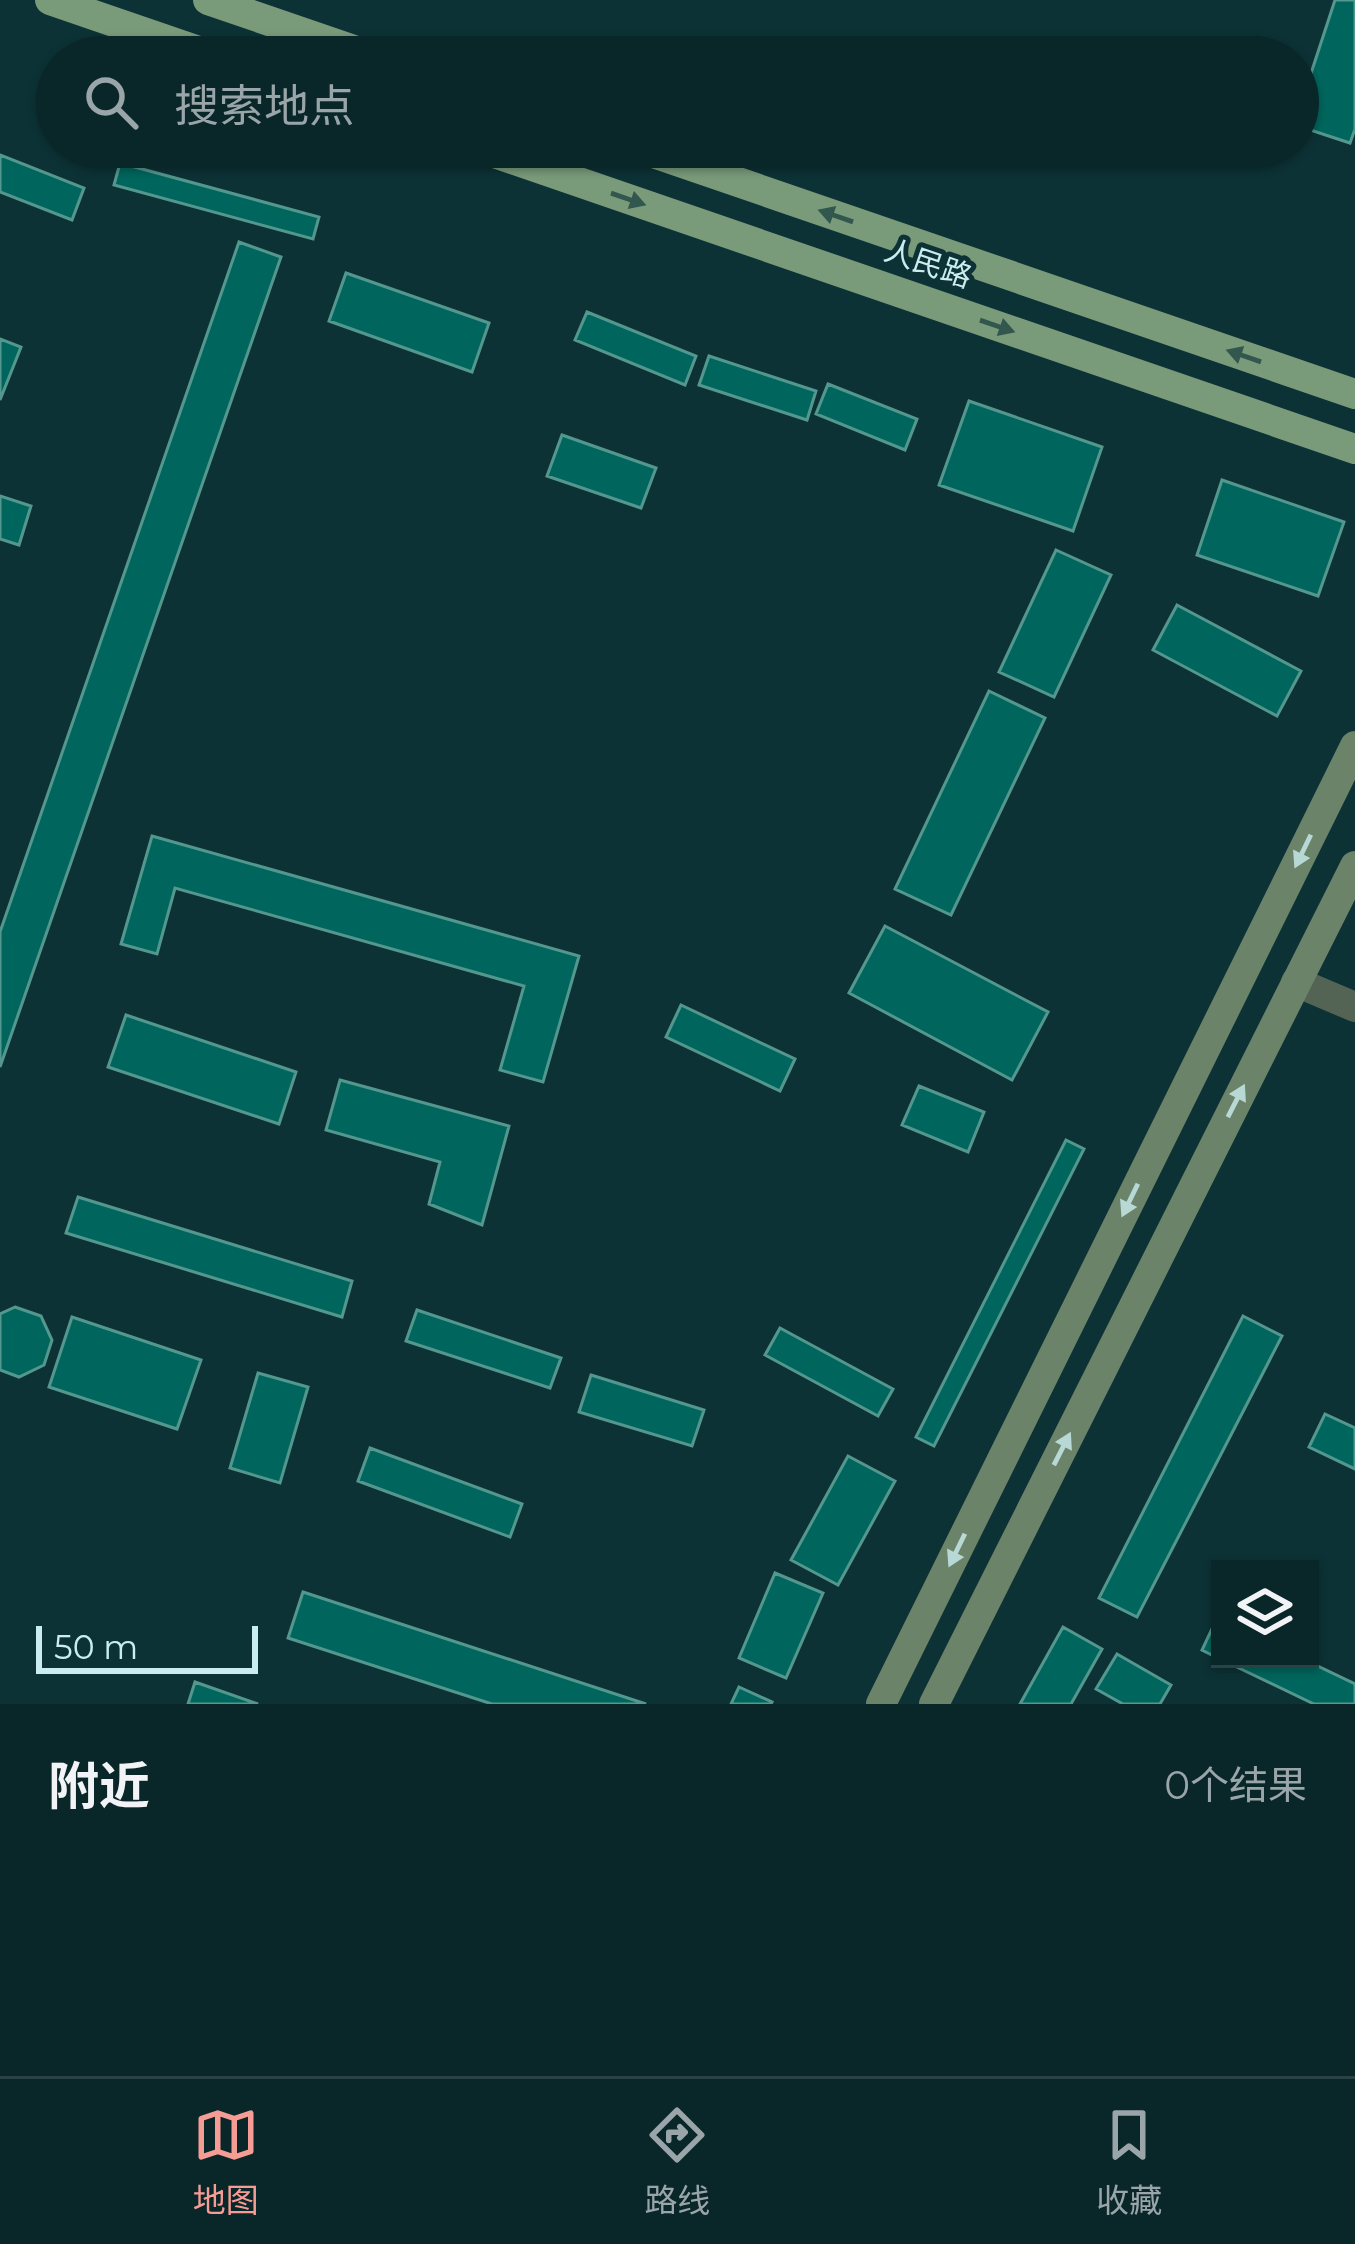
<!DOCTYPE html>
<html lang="zh">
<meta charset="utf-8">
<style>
:root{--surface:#092628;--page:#122e30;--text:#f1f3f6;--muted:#99a5a8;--line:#294345;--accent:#f59c95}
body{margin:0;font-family:Montserrat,"Noto Sans SC",sans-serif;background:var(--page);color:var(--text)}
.controls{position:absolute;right:36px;bottom:36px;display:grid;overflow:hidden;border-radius:0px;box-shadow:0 3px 9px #0004}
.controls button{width:108px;height:108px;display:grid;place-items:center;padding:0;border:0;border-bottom:3px solid var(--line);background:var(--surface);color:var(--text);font:60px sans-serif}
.scale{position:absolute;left:36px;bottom:30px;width:222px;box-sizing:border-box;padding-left:12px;border:6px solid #cbedf0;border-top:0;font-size:33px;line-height:42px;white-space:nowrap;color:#cbedf0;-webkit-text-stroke:9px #0c3236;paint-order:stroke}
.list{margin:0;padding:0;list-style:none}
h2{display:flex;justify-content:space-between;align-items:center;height:156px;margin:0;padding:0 48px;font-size:51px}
h2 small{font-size:39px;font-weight:400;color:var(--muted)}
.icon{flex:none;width:66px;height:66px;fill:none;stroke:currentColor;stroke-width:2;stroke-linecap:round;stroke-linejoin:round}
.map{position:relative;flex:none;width:1355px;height:1704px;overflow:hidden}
.search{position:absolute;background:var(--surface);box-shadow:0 3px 9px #0004;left:36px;right:36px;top:36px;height:132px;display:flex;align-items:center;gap:30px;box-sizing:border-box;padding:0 42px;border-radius:66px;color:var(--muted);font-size:45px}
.sheet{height:372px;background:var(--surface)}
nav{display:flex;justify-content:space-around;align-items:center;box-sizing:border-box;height:168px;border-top:3px solid var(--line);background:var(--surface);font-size:33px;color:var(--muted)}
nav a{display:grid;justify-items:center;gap:6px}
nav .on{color:var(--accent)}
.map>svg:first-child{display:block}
.building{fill:#00665d;stroke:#54978e;stroke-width:3}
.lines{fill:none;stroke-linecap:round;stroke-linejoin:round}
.street{stroke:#546454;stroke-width:30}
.secondary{stroke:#6a8369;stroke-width:30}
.primary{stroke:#7a9b7a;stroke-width:30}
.oneway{fill:#32574e}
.oneway2{fill:#b8d8d5}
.labels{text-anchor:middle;stroke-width:10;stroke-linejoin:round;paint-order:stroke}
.street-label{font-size:30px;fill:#cbedf0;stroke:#0c3236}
</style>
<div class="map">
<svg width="1355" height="1704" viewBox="0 0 1355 1704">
<rect width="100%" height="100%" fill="#0c3236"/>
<path class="building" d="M 1335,0 L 1355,0 L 1355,129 L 1350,143 L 1298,126 L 1298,113 Z
M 0,155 L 84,188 L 72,220 L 0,192 Z
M 120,163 L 319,217 L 313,239 L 114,185 Z
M 239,242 L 281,257 L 0,1067 L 0,932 Z
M 346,273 L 489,323 L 472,372 L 329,321 Z
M 587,312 L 696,356 L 685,385 L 575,340 Z
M 0,339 L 21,347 L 0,400 Z
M 709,356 L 816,391 L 807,420 L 699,385 Z
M 828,384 L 917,419 L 905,450 L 816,414 Z
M 969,401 L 1102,447 L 1073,531 L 939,485 Z
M 562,435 L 656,468 L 641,508 L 547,476 Z
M 1222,480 L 1344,522 L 1318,596 L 1197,555 Z
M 0,496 L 31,506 L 19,545 L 0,539 Z
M 1056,550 L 1111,575 L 1054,697 L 999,672 Z
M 1177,605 L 1301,671 L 1277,716 L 1153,650 Z
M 989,691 L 1045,718 L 951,915 L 895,889 Z
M 152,836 L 579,956 L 543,1082 L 500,1070 L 524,986 L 175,888 L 157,954 L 121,944 Z
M 885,926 L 1048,1012 L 1012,1080 L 849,993 Z
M 681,1005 L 795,1059 L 780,1091 L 666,1037 Z
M 126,1015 L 296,1072 L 279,1124 L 108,1067 Z
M 340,1080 L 509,1126 L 482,1225 L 429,1204 L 440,1162 L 326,1130 Z
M 919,1086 L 984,1112 L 968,1152 L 902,1125 Z
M 1066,1140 L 1084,1149 L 934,1446 L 916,1437 Z
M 78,1197 L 352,1281 L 342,1317 L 66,1233 Z
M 15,1307 L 41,1316 L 52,1340 L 44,1365 L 19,1377 L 0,1370 L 0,1314 Z
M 417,1310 L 561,1358 L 550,1388 L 406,1341 Z
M 1243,1316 L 1282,1336 L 1137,1617 L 1099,1598 Z
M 72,1317 L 201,1360 L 177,1429 L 49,1387 Z
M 780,1328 L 893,1389 L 878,1416 L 765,1355 Z
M 258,1373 L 308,1387 L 280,1483 L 230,1468 Z
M 591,1375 L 704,1410 L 692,1446 L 579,1412 Z
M 1325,1414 L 1355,1428 L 1355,1469 L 1309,1447 Z
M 370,1448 L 522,1504 L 510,1537 L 358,1481 Z
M 848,1456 L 895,1481 L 838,1585 L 791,1560 Z
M 775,1573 L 823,1593 L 786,1678 L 739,1658 Z
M 303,1592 L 646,1704 L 492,1704 L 288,1638 Z
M 1217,1618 L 1220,1619 L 1220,1659 L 1202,1650 Z
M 1063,1627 L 1102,1649 L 1071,1704 L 1020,1704 Z
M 1117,1654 L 1171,1685 L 1160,1704 L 1123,1704 L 1096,1689 Z
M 1220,1659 L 1303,1659 L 1355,1684 L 1355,1704 L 1314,1704 Z
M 195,1682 L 258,1704 L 188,1704 Z
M 739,1687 L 772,1702 L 771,1704 L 731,1704 Z"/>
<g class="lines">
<path class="street" d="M 1296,982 L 1355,1007"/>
<path class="secondary" d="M 881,1704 L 1355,746
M 934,1704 L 1355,866"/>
<path class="primary" d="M 50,0 L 216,57
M 208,0 L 374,57
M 477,147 L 1355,449
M 636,147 L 1355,394"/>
</g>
<defs><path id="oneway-solid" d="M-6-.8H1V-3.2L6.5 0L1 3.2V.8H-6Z" transform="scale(3)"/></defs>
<g class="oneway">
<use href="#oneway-solid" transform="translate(628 199) rotate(19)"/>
<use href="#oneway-solid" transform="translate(836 216) rotate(-161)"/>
<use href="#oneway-solid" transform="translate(997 326) rotate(19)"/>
<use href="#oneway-solid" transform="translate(1244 356) rotate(-161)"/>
</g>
<g class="oneway2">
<use href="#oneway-solid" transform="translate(1303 851) rotate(116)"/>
<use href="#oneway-solid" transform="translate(1236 1101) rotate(-63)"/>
<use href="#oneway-solid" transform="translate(1130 1200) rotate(116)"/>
<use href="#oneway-solid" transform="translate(1062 1449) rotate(-63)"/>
<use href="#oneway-solid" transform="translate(957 1550) rotate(116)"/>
</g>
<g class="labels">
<g class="street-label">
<text transform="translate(928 264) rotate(19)" y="10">人民路</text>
</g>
</g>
</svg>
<div class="controls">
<button><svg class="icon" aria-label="layers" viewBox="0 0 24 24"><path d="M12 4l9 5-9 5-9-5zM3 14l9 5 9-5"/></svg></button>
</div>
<div class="scale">50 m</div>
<div class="search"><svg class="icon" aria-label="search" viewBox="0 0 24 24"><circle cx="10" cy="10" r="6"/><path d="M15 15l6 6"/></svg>搜索地点</div>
</div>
<section class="sheet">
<h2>附近<small>0个结果</small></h2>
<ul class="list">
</ul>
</section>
<nav>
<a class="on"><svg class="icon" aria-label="map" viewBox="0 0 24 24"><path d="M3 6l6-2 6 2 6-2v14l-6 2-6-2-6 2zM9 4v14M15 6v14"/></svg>地图</a>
<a><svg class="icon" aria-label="directions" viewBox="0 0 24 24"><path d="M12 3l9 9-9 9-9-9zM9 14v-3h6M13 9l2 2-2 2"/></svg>路线</a>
<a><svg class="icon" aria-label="saved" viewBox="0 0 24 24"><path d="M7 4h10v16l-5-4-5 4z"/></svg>收藏</a>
</nav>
